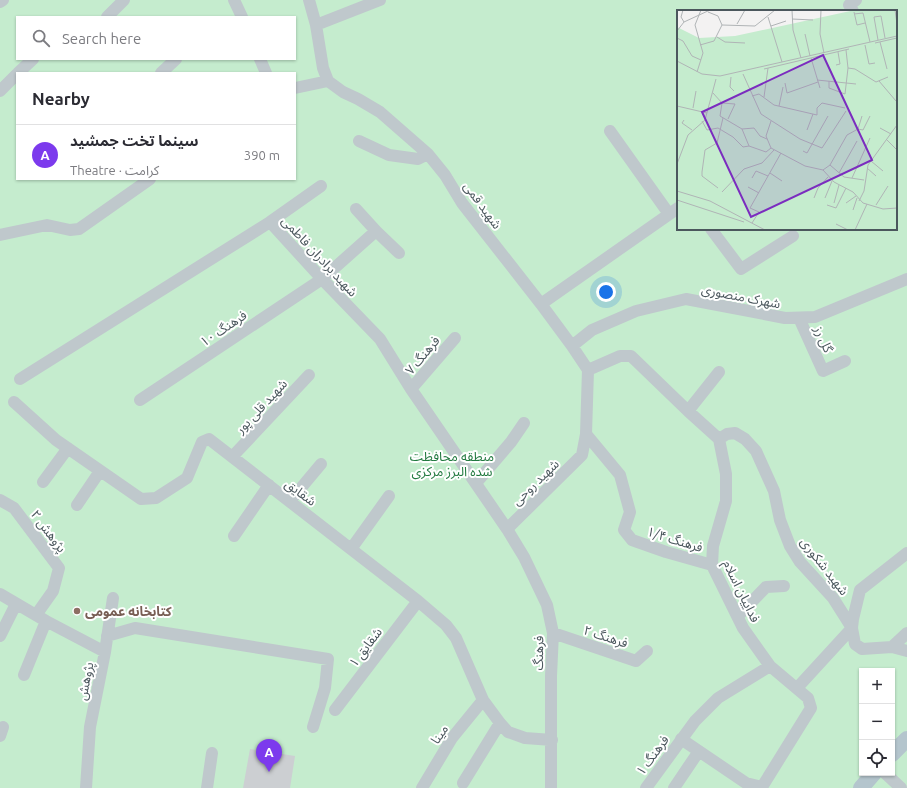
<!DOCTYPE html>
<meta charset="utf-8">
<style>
:root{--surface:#fff;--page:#f7f7f7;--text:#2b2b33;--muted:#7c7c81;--line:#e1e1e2;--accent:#7c3aed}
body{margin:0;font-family:Ubuntu,"Noto Sans Arabic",sans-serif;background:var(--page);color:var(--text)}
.controls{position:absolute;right:12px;bottom:12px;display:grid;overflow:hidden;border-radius:0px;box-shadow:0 1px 3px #0004}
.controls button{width:36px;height:36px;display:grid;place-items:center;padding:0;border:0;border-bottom:1px solid var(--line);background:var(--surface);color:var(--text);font:20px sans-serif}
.you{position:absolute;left:606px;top:292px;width:14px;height:14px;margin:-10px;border:3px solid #fff;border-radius:50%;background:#1a73e8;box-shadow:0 0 0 6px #1a73e833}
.badge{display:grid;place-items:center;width:26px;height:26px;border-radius:50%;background:var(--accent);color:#fff;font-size:13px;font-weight:700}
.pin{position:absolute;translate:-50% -33px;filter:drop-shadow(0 1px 2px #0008)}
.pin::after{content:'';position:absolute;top:21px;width:14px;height:12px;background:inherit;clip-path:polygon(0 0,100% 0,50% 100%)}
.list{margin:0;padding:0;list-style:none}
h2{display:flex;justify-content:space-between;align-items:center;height:52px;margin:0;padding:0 16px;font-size:17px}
h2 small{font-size:13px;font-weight:400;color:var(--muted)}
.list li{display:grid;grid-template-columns:26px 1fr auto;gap:12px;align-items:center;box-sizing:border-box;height:56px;padding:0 16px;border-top:1px solid var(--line)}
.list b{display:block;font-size:15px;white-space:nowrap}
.list p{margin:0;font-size:13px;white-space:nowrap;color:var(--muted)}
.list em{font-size:13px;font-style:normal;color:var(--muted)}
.icon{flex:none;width:22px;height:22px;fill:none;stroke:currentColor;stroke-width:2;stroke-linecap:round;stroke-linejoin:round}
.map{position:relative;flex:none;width:907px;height:788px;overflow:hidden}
.search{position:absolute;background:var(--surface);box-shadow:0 1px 3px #0004;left:16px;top:16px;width:280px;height:44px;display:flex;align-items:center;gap:10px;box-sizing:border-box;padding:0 14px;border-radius:0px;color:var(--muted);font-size:15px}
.panel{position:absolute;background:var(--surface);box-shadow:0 1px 3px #0004;left:16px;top:72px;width:280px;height:108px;border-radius:0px}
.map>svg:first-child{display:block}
.green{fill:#c5ecce;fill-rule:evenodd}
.building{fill:#cccfd2}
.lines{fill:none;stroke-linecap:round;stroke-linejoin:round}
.minor{stroke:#bfc8cc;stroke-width:12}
.major{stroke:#b4c5cd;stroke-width:16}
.education-dot{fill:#8d6e63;stroke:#fff;stroke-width:1.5}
.labels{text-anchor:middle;stroke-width:4;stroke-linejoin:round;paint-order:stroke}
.street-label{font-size:13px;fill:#4b575d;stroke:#fff}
.park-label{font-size:13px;fill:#21793f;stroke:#fff}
.education-label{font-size:13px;font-weight:bold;fill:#785e54;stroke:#fff;text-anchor:start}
.inset-road{fill:none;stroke:#b0b4b6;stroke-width:1}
.view{fill:#7b2cbf;fill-opacity:0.15;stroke:#7b2cbf;stroke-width:2}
.inset-edge{fill:none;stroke:#4b575d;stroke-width:2}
</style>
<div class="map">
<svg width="907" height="788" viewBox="0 0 907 788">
<rect width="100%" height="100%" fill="#f3f2f2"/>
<path class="green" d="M 0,0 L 907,0 L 907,788 L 0,788 ZM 678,11 L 896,11 L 896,229 L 678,229 ZM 17,17 L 295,17 L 295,59 L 17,59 ZM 17,73 L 295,73 L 295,179 L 17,179 ZM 862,671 L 892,671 L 892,773 L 862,773 Z"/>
<path class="building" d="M 250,749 L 295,756 L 290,788 L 243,788 Z"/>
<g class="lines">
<path class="minor" d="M 234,0 L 242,17
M 309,0 L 316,25 L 323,68 L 328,81 L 343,92 L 358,99 L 380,112 L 428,154 L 445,175 L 462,203 L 541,304 L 572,346 L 588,370 L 586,434 L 582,455 L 507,529
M 0,2 L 3,0
M 853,11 L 849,5 L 856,0
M 107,17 L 124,0
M 316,25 L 380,0
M 260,59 L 266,73
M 18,73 L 33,59
M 161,73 L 176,59
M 295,88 L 328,81
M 0,91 L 17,74
M 610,131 L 669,214
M 359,141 L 389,155 L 418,159 L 428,154
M 356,209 L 376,231
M 270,222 L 321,186
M 711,229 L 741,269 L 793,236
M 0,235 L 47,225 L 70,230 L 79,229 L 150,179
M 541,304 L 678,208
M 799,318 L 823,371 L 845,361
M 572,346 L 592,330 L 636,311 L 686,299 L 785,318 L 815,317 L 907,279
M 588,370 L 620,356 L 631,356 L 688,411 L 719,439 L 726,474 L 726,501 L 713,546 L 712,565 L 743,628 L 770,666 L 808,698 L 811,708 L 762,787 L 762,788
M 20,379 L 270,222 L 322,279 L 380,339 L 411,389 L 507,529 L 524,557 L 547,605 L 553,633 L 551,676 L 551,788
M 411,389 L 455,338
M 140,400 L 322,279 L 376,231 L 399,253
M 14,402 L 56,440 L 141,499 L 156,498 L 187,478 L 202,442 L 209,439 L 418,601 L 446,625 L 456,638 L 483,700 L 500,723 L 508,732 L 525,738 L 552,740
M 688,411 L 719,372
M 586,434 L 620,475 L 630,512 L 624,530 L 632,540 L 666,552 L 712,565
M 719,439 L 727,434 L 735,433 L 745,439 L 756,451 L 774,491 L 780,520 L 790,546 L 800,562 L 833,598 L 852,628 L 855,644 L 862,649 L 892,647 L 907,651
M 232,457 L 309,375
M 43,482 L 68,448
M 476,483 L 511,442 L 524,423
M 0,500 L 14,508 L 59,568 L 53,591 L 36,615
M 290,501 L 321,464
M 77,505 L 100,471
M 234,536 L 269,485
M 351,549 L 389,496
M 0,594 L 46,621 L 105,652
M 738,616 L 766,587 L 784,586
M 553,633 L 636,661 L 647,651
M 0,636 L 16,604
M 107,636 L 135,628 L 328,659 L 325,688 L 313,727
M 892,647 L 907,633
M 24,675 L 46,621
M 797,688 L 852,628 L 853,619 L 860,590 L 907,553
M 335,710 L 418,601
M 0,736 L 3,727
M 681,739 L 746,783 L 762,787
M 885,773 L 901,788
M 463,783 L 500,723
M 86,788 L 90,727 L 105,652 L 113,598
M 207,788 L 212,753
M 422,788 L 452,738 L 483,700
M 646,788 L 695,721 L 718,698 L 770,666
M 674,788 L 699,751"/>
<path class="major" d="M 892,754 L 907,739
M 861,788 L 874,773"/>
</g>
<circle class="education-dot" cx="77" cy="611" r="4"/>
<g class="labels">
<g class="street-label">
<text transform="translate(483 205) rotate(54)" y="5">شهید قمی</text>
<text transform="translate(320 256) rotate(47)" y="5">شهید برادران فاطمی</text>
<text transform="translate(741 296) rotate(11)" y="5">شهرک منصوری</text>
<text transform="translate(223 328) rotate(-34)" y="5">فرهنگ ۱۰</text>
<text transform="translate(824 339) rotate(66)" y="5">گل رز</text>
<text transform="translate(422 355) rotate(-50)" y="5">فرهنگ ۷</text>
<text transform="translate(261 406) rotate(-47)" y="5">شهید قلی پور</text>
<text transform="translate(535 482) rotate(-44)" y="5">شهید روحی</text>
<text transform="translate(301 492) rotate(37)" y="5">شقایق</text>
<text transform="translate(49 531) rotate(53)" y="5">پژوهش ۲</text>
<text transform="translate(675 539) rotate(17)" y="5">فرهنگ ۱/۴</text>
<text transform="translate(825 566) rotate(52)" y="5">شهید شکوری</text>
<text transform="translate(742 591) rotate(64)" y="5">فداییان اسلام</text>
<text transform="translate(606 636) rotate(18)" y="5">فرهنگ ۲</text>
<text transform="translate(365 647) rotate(-53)" y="5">شقایق ۱</text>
<text transform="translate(538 653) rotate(-89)" y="5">فرهنگ</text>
<text transform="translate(85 681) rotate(-79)" y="5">پژوهش</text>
<text transform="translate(439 734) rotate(-56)" y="5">مینا</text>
<text transform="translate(652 755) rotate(-54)" y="5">فرهنگ ۱</text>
</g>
<g class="park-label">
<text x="452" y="461">منطقه محافظت<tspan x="452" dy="15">شده البرز مرکزی</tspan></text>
</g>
<g class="education-label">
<text x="85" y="616">کتابخانه عمومی</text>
</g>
</g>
<g transform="translate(677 10)">
<rect width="220" height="220" fill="#f3f2f2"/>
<path d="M 178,0 L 220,0 L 220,220 L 0,220 L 0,17 L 22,28 L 58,26 Z" fill="#c5ecce"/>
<path class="inset-road" d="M 6,0 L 4,7 L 7,12M 115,0 L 116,20 L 124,48M 144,0 L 143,24 L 147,43M 218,0 L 220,14M 31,2 L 41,6 L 45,15M 177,2 L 180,15 L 188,13M 177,4 L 186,3 L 193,32M 91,7 L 105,52M 115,9 L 136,10M 60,14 L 68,0M 45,15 L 78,16 L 98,0M 94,16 L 109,11M 0,21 L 7,12 L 33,0M 128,24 L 133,46M 40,27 L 48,32 L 68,33M 0,28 L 6,31 L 15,46 L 24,50M 201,30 L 197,7 L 204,6 L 208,28M 203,32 L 210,59M 198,33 L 220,28M 23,35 L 37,31 L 45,15M 188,35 L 192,54 L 198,53M 134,48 L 143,78M 0,51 L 25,64 L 43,66 L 220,26M 159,55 L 163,54 L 161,42M 171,58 L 178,59 L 199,72 L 211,67M 87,59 L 172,39M 20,62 L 26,43 L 18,15 L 24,0M 66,64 L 84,104 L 123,129 L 145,138 L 169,101M 54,67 L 53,77 L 57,81M 140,70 L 179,74M 152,71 L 152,78 L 168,84 L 171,58 L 169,40M 202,71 L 219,91M 108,73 L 110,83 L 141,72M 36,83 L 45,93 L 43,106 L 65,119 L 72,136 L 89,142 L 94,138M 75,86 L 82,84 L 97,95 L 140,105 L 140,98 L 145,93 L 168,98M 87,87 L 91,58M 45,93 L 58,94 L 51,109M 0,96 L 30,103M 102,96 L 106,77M 16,98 L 19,81M 7,110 L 5,113 L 15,120M 25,111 L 30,120 L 41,118 L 56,127 L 66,137 L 72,136M 94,111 L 89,126 L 94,138 L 128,156 L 146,160 L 157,172 L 176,182 L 186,193 L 206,199 L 220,198M 203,118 L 214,124M 65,119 L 77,118 L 83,126 L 90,129M 181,119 L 186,120 L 193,106M 130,120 L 136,104M 210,130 L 220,140M 126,141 L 130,143 L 151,106M 194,151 L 206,161M 0,154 L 11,125 L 28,110 L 39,69M 153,155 L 167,167 L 187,170M 190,158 L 199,166M 146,160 L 153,155 L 170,125 L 181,119 L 185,106M 93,163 L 105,171M 162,163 L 180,131M 75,168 L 79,161 L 91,166M 175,168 L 193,128M 71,177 L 82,183M 41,178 L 25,166 L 25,162 L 28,140 L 40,133 L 46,108M 0,181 L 33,191 L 88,220M 45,182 L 67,159 L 85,153 L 97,140M 137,188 L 141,178 L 151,167M 148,188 L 155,171M 0,190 L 67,212M 182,191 L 187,181 L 191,155 L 220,115M 157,193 L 162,175M 169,193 L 179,186M 150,195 L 159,198 L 169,178M 199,195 L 211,176M 176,200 L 180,188M 75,213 L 82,202 L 73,198 L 104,143M 159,214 L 171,220M 178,220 L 190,194"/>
<path class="view" d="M 146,45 L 195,150 L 74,207 L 25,102 Z"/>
<rect width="220" height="220" class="inset-edge"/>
</g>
</svg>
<div class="controls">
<button>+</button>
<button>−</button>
<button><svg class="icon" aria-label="locate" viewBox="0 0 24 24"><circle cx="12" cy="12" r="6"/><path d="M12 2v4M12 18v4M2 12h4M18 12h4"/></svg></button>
</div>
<div class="you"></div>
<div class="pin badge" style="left:269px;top:772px">A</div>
<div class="search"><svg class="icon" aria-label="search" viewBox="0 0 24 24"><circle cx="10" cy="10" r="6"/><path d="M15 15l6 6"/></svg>Search here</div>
<section class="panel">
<h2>Nearby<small></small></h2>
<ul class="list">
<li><span class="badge">A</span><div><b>سینما تخت جمشید</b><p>Theatre · کرامت</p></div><em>390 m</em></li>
</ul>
</section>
</div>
